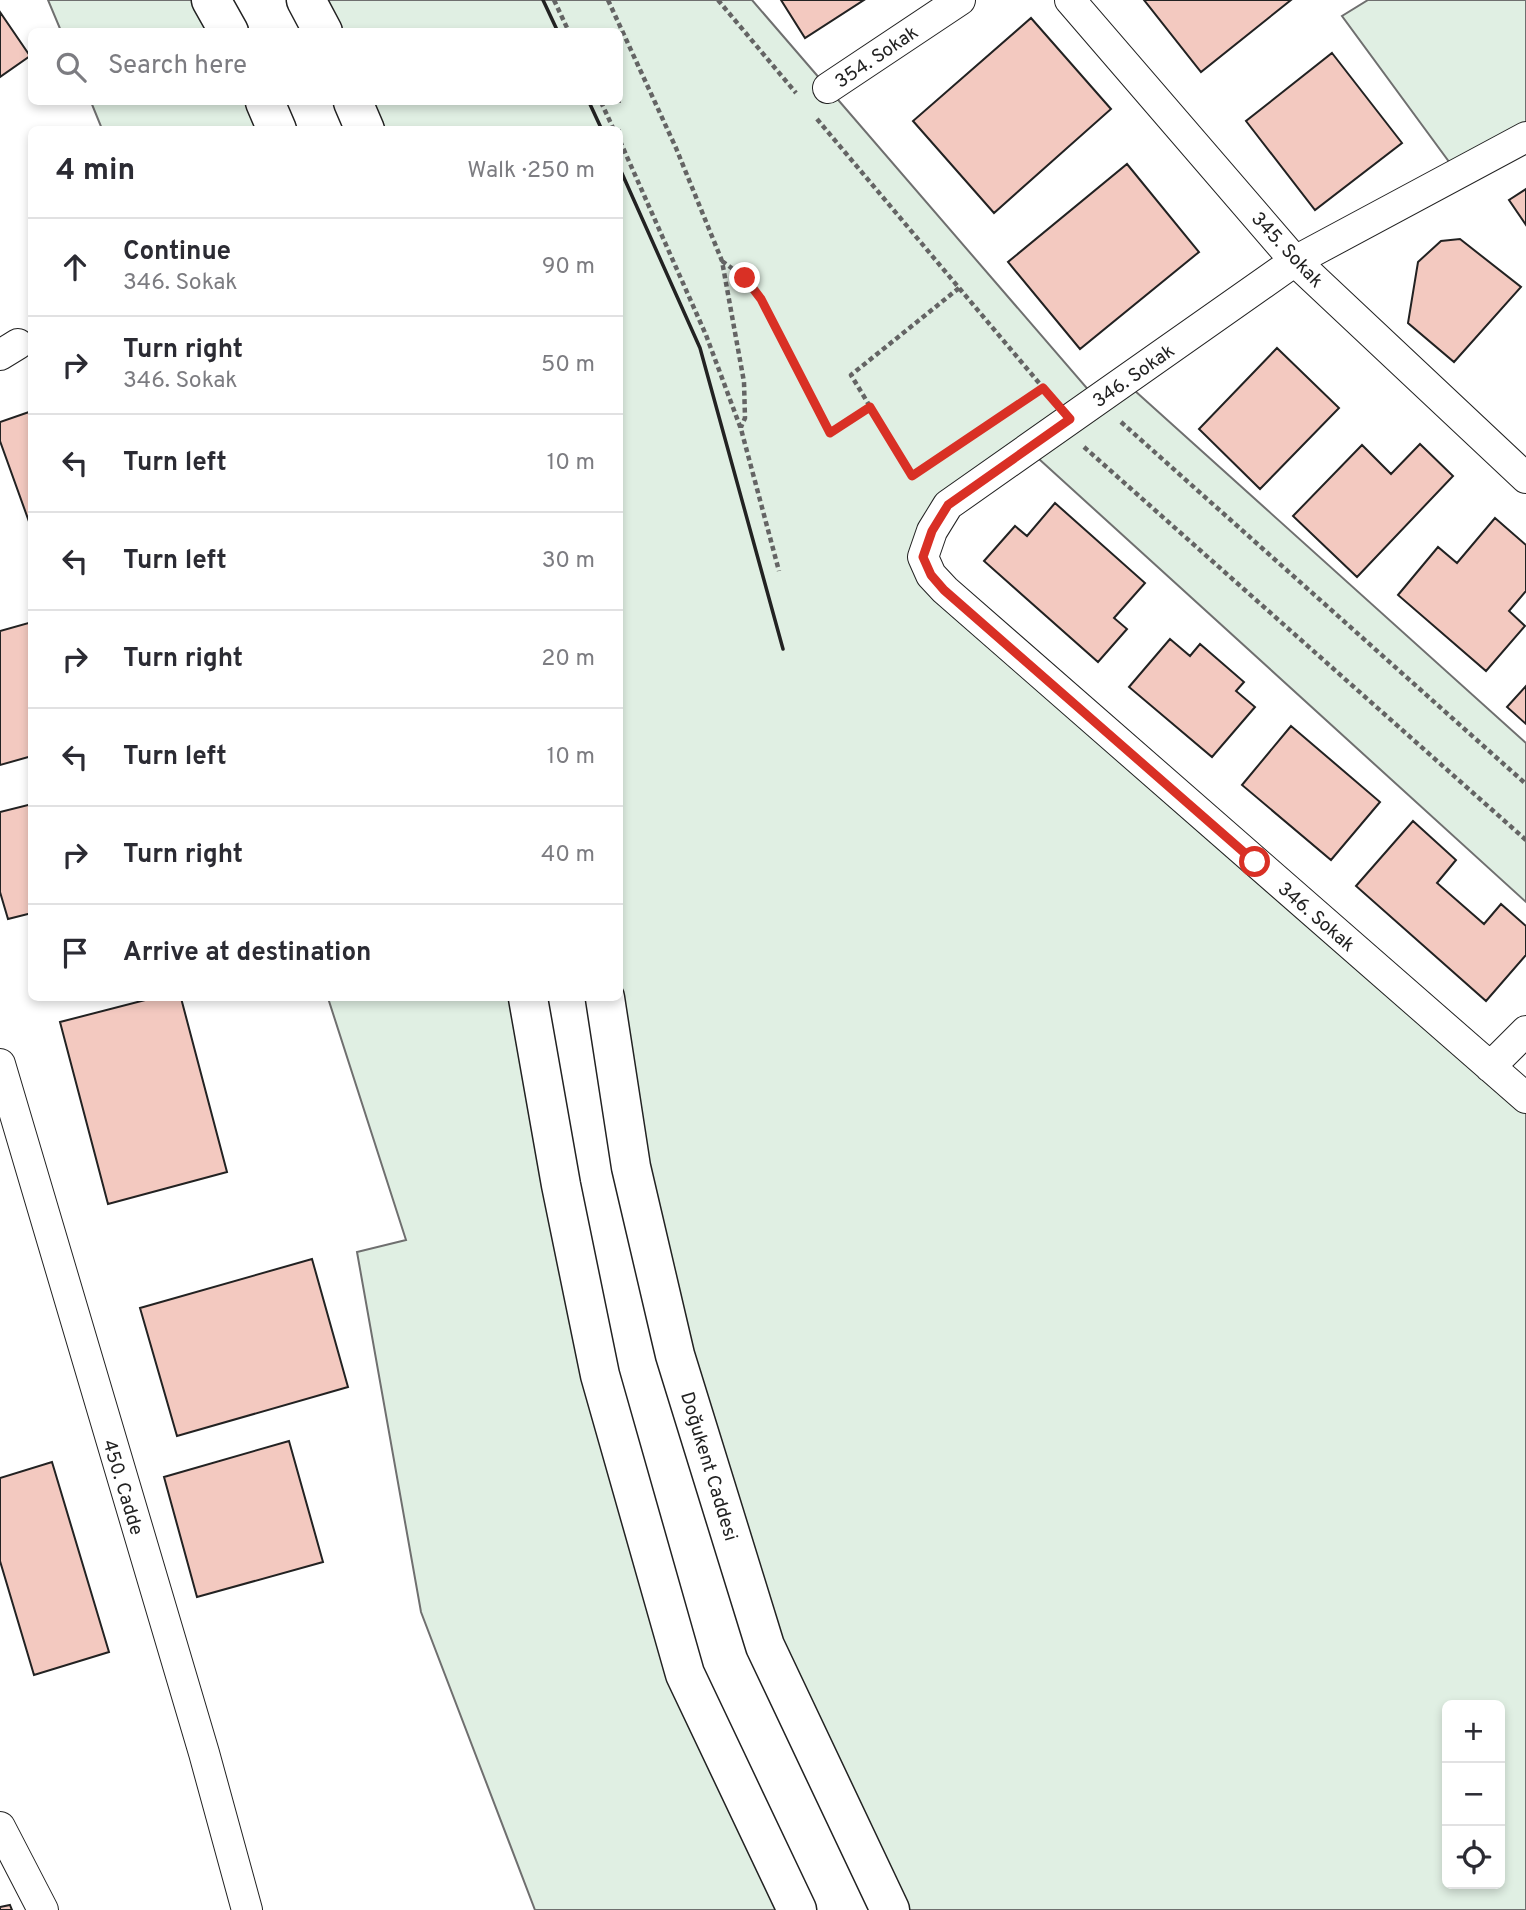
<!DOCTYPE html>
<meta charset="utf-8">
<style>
:root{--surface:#fff;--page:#f2f2f3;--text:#2b2b33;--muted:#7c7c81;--line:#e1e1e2}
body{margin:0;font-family:Overpass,sans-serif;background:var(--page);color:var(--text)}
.controls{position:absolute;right:21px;bottom:21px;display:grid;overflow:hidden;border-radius:10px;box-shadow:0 4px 10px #0003}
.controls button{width:63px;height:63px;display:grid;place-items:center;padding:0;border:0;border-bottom:2px solid var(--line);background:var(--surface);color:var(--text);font:35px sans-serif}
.stop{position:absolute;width:21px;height:21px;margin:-16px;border:5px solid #d93025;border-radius:50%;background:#fff}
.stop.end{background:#d93025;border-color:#fff;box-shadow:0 2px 7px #0008}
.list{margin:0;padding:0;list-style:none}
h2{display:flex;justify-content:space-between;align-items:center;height:91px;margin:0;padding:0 28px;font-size:30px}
h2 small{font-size:23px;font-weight:400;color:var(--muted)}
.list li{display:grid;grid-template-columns:46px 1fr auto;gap:21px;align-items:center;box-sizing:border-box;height:98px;padding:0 28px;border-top:2px solid var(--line)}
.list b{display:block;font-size:26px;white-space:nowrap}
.list p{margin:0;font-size:23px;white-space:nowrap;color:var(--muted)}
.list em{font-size:23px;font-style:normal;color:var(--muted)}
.icon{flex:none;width:38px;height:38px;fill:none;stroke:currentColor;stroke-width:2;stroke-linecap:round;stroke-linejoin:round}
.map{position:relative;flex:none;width:1526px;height:1910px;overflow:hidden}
.search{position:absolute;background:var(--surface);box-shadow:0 4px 10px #0003;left:28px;top:28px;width:595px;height:77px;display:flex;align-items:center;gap:18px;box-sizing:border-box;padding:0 24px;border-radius:10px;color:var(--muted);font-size:26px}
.panel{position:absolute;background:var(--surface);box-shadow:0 4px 10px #0003;left:28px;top:126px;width:595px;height:875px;border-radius:10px}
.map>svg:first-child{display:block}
.green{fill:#e0efe3;stroke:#6f6f6f;stroke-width:2;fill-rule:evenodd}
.building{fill:#f3c9c0;stroke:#222;stroke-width:2}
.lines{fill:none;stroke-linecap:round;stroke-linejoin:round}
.minor-casing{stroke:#222;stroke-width:32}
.primary-casing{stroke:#222;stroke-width:41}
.path{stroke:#646464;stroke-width:4.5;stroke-dasharray:5 3.5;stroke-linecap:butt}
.minor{stroke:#fff;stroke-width:30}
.primary{stroke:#fff;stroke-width:38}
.wall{stroke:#222;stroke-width:3.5}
.route{stroke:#d93025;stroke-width:9}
.labels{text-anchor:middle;stroke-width:5;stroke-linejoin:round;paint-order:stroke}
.street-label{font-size:19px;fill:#222;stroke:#fff}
</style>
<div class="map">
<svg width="1526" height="1910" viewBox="0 0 1526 1910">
<rect width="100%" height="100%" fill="#fff"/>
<path class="green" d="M 48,0 L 211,0 L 229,31 L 61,31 Z
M 306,0 L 752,0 L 1097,400 L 1124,381 L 1526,743 L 1526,902 L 1028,449 L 948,505 L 924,558 L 1526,1099 L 1526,1910 L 890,1910 L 765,1646 L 675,1355 L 620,998 L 620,130 L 365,129 L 353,102 L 620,102 L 620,32 L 323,31 ZM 1447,1705 L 1500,1705 L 1500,1884 L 1447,1884 Z
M 1368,0 L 1526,0 L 1526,137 L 1458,174 L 1342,16 Z
M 91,102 L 265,102 L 277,129 L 102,129 Z
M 328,998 L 528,998 L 685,1674 L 797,1910 L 535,1910 L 421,1612 L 357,1252 L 406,1240 Z"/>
<path class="building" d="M 781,0 L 864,0 L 805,38 Z
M 1144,0 L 1291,0 L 1201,72 Z
M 0,12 L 30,56 L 0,77 Z
M 1031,18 L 1111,109 L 994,213 L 913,121 Z
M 1332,53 L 1402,143 L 1315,210 L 1246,121 Z
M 1127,164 L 1199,252 L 1080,349 L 1008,262 Z
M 1526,189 L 1526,225 L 1509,200 Z
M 1460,239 L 1521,287 L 1454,362 L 1408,323 L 1418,262 L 1441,241 Z
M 1277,348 L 1339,408 L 1260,489 L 1199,429 Z
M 32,411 L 32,530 L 0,441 L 0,422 Z
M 1420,444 L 1453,476 L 1357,577 L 1293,516 L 1362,445 L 1391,474 Z
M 1055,503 L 1145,583 L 1114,618 L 1127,629 L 1098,662 L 984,561 L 1015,526 L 1027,536 Z
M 1495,518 L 1526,545 L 1526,591 L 1509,611 L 1525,626 L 1486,671 L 1398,595 L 1438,547 L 1457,563 Z
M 32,622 L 32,756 L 0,765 L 0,631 Z
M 1170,639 L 1190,656 L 1200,644 L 1244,682 L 1236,691 L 1255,707 L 1212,757 L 1129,687 Z
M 1526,686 L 1526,724 L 1507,707 Z
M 1291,726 L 1380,802 L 1331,860 L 1242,785 Z
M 32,804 L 32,913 L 8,919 L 0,892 L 0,812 Z
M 1413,821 L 1456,860 L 1437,883 L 1484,924 L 1501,904 L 1526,926 L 1526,955 L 1486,1001 L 1356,886 Z
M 153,998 L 181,998 L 227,1172 L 108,1204 L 60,1022 Z
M 312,1259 L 348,1387 L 177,1436 L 140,1308 Z
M 289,1441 L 323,1562 L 197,1597 L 164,1477 Z
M 52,1462 L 109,1652 L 34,1675 L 0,1561 L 0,1478 Z
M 10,1905 L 12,1910 L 0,1910 L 0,1907 Z"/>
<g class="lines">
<g class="minor-casing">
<path id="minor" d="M 1070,0 L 1295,261 L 1526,478
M 828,88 L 960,0
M 1526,137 L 1295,261 L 948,505 L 932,531 L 923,557 L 931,575 L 945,590 L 1526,1098
M 0,355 L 18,344
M 0,1064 L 204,1753 L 247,1910
M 1490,1067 L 1526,1031
M 0,1827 L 43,1910"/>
</g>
<g class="primary-casing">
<path id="primary" d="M 211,0 L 229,32
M 306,0 L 323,32
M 265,102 L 277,130
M 353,102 L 365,130
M 528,998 L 561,1185 L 600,1375 L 685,1674 L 797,1910
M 605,998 L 631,1167 L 675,1355 L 765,1646 L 890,1910"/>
</g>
<path class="path" d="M 554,0 L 569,32
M 608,0 L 676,148 L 722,261 L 744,382 L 745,418 L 741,427
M 718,0 L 796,93
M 601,102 L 614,130
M 817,119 L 1050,396
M 620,141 L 706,335 L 741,429 L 779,571
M 722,261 L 745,278 L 761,300 L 830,433 L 870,407
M 959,288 L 851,375 L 912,476 L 1043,388
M 1121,422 L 1526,784
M 1084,447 L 1526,840"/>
<use href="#minor" class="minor"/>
<use href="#primary" class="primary"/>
<path class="wall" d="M 543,0 L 558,32
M 589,102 L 602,130
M 620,169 L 700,348 L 783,649"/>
</g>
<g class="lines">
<path class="route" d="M 745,278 L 761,299 L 830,433 L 870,407 L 912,476 L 1043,388 L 1070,419 L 948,505 L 932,531 L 923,557 L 931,575 L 944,590 L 1255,862"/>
</g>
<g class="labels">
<g class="street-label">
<text transform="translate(876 56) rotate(-34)" y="7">354. Sokak</text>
<text transform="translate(1288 249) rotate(47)" y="7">345. Sokak</text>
<text transform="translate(1133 375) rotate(-35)" y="7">346. Sokak</text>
<text transform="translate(1317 916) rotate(41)" y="7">346. Sokak</text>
<text transform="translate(710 1466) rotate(73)" y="7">Doğukent Caddesi</text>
<text transform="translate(124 1487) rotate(73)" y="7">450. Cadde</text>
</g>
</g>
</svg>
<div class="controls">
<button>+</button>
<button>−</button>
<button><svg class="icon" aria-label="locate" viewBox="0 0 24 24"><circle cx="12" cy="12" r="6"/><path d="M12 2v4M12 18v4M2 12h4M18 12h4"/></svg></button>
</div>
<div class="stop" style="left:1255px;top:862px"></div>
<div class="stop end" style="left:745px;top:278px"></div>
<div class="search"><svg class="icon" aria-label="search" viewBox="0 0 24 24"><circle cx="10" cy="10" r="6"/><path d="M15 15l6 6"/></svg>Search here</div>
<section class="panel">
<h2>4 min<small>Walk · 250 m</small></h2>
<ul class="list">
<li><svg class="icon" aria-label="ahead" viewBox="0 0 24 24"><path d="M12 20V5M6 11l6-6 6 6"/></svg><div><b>Continue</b><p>346. Sokak</p></div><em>90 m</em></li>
<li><svg class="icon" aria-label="right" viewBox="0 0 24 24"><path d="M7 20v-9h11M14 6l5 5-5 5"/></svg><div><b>Turn right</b><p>346. Sokak</p></div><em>50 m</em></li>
<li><svg class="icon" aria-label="left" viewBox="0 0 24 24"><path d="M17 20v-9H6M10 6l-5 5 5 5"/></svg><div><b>Turn left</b></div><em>10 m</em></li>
<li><svg class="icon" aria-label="left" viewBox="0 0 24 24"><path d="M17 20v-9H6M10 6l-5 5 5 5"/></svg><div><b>Turn left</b></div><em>30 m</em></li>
<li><svg class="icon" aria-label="right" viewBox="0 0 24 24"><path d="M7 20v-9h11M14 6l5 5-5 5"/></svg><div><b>Turn right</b></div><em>20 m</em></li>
<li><svg class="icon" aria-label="left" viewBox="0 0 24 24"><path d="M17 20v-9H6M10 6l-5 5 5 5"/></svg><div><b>Turn left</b></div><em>10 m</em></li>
<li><svg class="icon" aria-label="right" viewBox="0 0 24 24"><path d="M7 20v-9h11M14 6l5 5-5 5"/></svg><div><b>Turn right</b></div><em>40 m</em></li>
<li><svg class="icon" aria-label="arrive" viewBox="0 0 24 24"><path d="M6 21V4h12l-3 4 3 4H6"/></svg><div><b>Arrive at destination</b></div></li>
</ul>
</section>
</div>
